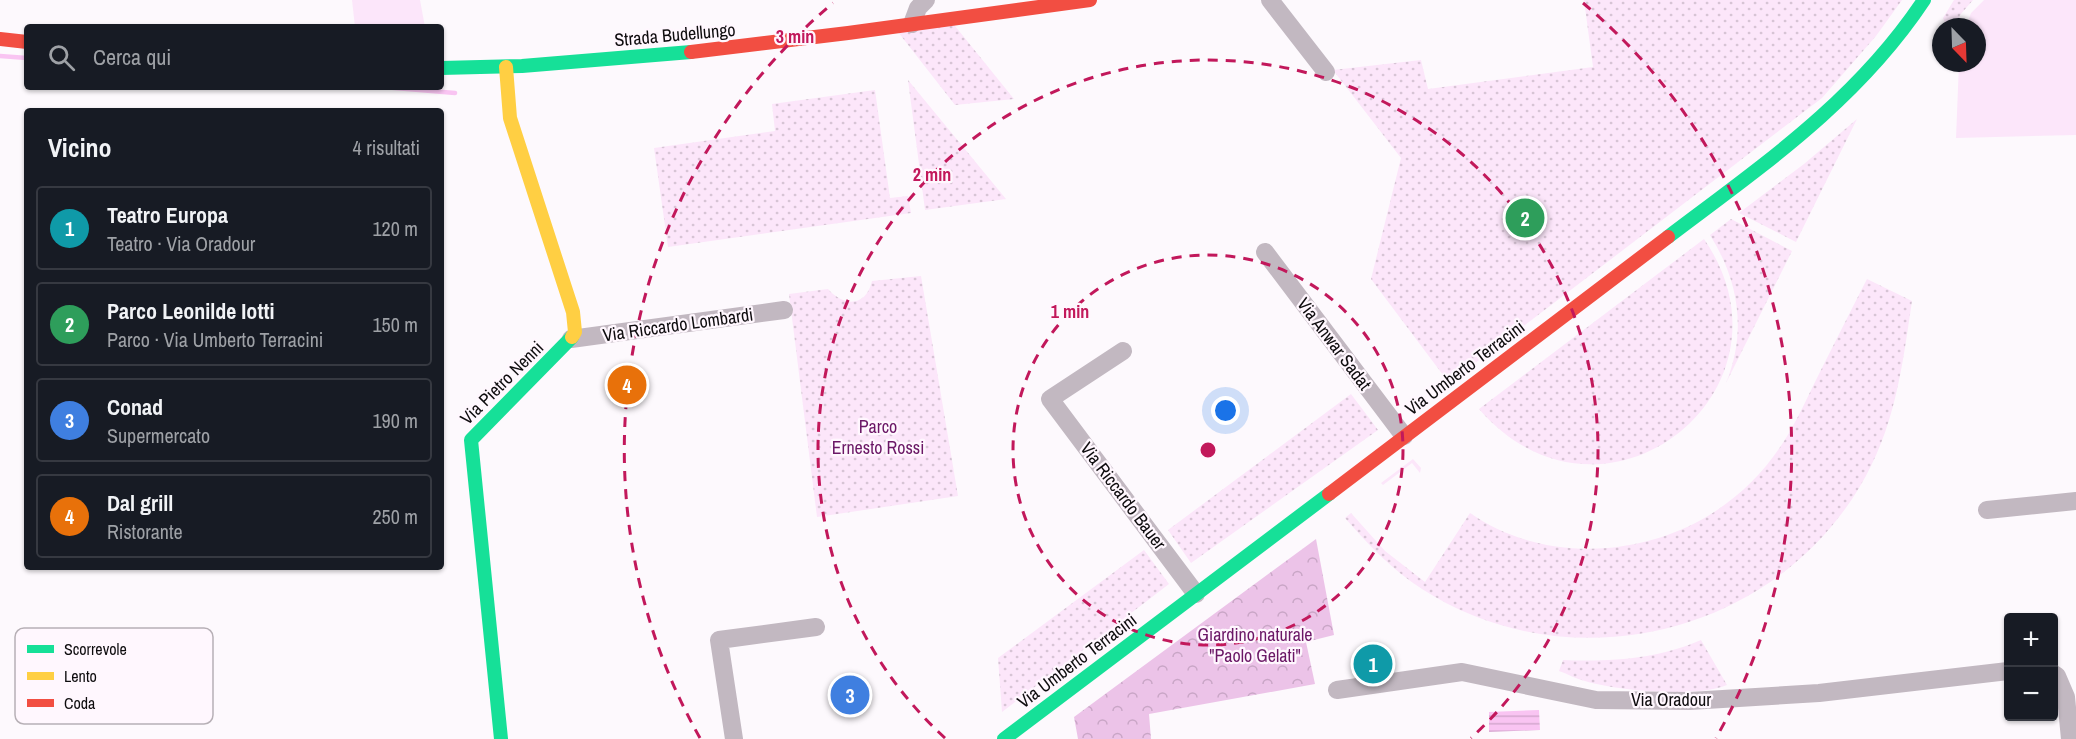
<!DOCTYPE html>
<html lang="it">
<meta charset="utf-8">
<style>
:root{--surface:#171b24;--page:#242831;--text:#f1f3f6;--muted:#9ea1a6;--line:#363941;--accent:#b1b0b3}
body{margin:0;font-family:"Archivo Narrow",sans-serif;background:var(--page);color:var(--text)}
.controls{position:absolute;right:18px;bottom:18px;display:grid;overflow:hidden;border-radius:6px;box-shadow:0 2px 4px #0004}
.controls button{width:54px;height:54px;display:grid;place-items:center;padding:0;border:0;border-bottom:2px solid var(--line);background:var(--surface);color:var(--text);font:30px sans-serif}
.compass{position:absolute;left:1932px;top:18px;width:54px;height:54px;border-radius:50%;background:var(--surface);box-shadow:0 2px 4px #0004;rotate:157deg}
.you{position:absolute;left:1226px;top:411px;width:21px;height:21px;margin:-15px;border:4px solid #fff;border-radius:50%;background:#1a73e8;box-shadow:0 0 0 9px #1a73e833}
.badge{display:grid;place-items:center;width:39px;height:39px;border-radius:50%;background:var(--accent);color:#fff;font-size:20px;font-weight:700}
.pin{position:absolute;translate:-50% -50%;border:3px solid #fff;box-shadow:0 2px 6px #0006}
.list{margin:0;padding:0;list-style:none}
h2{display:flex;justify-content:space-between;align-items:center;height:78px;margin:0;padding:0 24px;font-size:26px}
h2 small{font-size:20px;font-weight:400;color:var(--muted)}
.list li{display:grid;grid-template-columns:39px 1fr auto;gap:18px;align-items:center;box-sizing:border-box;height:84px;margin:0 12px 12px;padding:0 12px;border:2px solid var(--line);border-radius:6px}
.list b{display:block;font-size:22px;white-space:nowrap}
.list p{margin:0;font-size:20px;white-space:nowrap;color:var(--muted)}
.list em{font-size:20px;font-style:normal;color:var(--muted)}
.icon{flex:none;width:33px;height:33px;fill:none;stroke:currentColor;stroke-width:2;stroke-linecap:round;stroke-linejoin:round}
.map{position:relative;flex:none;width:2076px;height:739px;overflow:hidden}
.search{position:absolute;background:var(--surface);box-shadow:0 2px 4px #0004;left:24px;top:24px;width:420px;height:66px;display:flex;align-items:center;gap:15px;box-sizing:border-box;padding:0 21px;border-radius:6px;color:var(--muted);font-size:22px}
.panel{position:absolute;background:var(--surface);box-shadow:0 2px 4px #0004;left:24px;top:108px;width:420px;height:462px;border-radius:6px}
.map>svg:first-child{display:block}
.grass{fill:#fce6fa}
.forest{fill:url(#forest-crowns)}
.park{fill:url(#park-dots)}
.water{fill:url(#water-rules)}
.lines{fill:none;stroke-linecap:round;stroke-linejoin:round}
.stream{stroke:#f9c4f2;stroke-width:4.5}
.street{stroke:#c2b8c1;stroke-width:18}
.fast{stroke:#16e098;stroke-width:14}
.slow{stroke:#ffcf43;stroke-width:14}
.jam{stroke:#f24e42;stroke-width:14}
.ring{fill:none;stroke:#c2185b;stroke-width:3;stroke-dasharray:10 8}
.labels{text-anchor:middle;stroke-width:4.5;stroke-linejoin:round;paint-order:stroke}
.street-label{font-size:18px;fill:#0e0c0e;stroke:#fff7fe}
.park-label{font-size:18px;fill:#6b1766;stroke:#fff7fe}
.key{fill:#fff7fe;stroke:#b7b0b6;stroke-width:1.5}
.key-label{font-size:16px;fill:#0e0c0e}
.centre{fill:#c2185b;stroke:#fff7fe;stroke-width:3}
.ring-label{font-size:18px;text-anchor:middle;font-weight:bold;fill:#c2185b;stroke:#fff7fe;stroke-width:4.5;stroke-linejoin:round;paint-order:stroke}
</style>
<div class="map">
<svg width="2076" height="739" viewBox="0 0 2076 739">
<defs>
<pattern id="forest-crowns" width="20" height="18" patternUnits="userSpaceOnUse" patternTransform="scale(1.5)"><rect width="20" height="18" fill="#ecc3e8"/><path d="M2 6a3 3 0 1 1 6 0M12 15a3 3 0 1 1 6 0" fill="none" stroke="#c9a6c6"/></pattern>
<pattern id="park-dots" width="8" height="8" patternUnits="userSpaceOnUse" patternTransform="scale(1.5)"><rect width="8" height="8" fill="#fce6fa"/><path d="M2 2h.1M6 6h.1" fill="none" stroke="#d7c4d5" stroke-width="1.8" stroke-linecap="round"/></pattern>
<pattern id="water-rules" width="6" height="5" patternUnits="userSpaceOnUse" patternTransform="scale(1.5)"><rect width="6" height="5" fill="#f9c4f2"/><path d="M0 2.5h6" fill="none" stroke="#d4a7ce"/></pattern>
</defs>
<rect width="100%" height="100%" fill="#fdf9fd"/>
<path class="grass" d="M 352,0 L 420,0 L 425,27 L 355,27 Z
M 1984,0 L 2076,0 L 2076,135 L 1956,138 L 1959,63 L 1977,63 L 1977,27 L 1966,27 L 1971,13 Z
M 1413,459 L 1421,468 L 1420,473 L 1412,463 L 1383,485 L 1381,483 Z"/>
<path class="forest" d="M 1316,539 L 1334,635 L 1306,642 L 1315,684 L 1149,714 L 1151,739 L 1078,739 L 1074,717 Z"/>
<path class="park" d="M 1584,0 L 1902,0 L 1876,36 L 1822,98 L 1449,383 L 1371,279 L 1401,158 L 1333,70 L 1421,60 L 1428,89 L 1593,67 Z
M 1954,0 L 1973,0 L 1960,15 L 1956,27 L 1947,27 L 1943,18 Z
M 951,21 L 1014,99 L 955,105 L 898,32 Z
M 908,80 L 1006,199 L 925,210 Z
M 875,90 L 890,198 L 908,196 L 911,213 L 668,247 L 654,148 L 775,131 L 772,104 Z
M 1857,119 L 1796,242 L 1739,213 L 1804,164 Z
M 1731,219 L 1792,251 L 1726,383 C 1747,332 1739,281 1710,235 Z
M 1704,239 C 1808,390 1603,552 1479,409 Z
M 921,276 L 958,496 L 817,517 L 789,294 L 828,289 C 844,307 866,307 872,281 Z
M 1867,279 L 1912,301 C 1902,368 1895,429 1859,488 C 1769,637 1568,683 1422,589 C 1392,570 1368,544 1345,518 L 1351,513 L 1385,551 L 1425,582 L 1470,513 C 1510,541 1560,552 1608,548 C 1685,541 1750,500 1789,433 C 1799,416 1807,398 1816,380 C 1833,346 1850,312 1867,279 Z
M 1351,394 L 1378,430 L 1191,563 L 1168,530 Z
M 1144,550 L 1169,584 L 1002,712 L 998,658 Z
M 1701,640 L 1727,685 C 1696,698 1618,691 1585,681 C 1576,679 1568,674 1559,671 L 1563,660 C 1610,662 1658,659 1701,640 Z"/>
<path class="water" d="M 1539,710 L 1540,730 L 1489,732 L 1489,712 Z"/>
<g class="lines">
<path class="stream" d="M 0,56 L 27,58
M 383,87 L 455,93"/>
<path class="street" d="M 1270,0 L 1326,72
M 912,24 L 918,8 L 926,0
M 1265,252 L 1404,436
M 571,339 L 784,310
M 1123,351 L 1050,399 L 1196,594
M 1987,510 L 2076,501
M 2054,674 L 2057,676 L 2066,697 L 2070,739
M 1337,690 L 1462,672 L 1596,700 L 1690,701 L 1819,693 L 2008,671
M 734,739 L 719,640 L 816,627"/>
<path class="fast" d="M 441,68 L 522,66 L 691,52
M 1668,237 C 1763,165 1857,101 1924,0
M 501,739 L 471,440 L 572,337
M 1004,739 L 1329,494"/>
<path class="slow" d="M 506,67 L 510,118 L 573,312 L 575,332 L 572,337"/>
<path class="jam" d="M 0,39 L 27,42
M 691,52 L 848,33 L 1090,0
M 1329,494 L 1668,237"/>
</g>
<g class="ring">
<circle cx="1208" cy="450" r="195"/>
<path d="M945 738A390 390 0 1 1 1471 738"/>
<path d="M700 738A584 584 0 0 1 833 3M1583 3A584 584 0 0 1 1716 738"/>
</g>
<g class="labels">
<g class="street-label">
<text transform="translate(675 35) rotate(-5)" y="6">Strada Budellungo</text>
<text transform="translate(678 325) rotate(-8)" y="6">Via Riccardo Lombardi</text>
<text transform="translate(1334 344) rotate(53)" y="6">Via Anwar Sadat</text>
<text transform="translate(1465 368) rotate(-37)" y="6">Via Umberto Terracini</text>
<text transform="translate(502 383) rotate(-45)" y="6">Via Pietro Nenni</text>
<text transform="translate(1123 496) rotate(53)" y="6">Via Riccardo Bauer</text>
<text transform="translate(1077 661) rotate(-37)" y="6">Via Umberto Terracini</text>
<text x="1671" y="706">Via Oradour</text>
</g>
<g class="park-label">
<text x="878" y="433">Parco<tspan x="878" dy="21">Ernesto Rossi</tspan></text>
<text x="1255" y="641">Giardino naturale<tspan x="1255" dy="21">"Paolo Gelati"</tspan></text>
</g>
</g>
<rect x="15" y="628" width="198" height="96" rx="9" class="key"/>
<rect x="27" y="645" width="27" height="8" fill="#16e098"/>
<rect x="27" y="672" width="27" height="8" fill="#ffcf43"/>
<rect x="27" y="699" width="27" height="8" fill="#f24e42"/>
<g class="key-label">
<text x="64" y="655">Scorrevole</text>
<text x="64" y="682">Lento</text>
<text x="64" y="709">Coda</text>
</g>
<circle cx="1208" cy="450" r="9" class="centre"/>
<g class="ring-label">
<text x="795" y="43">3 min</text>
<text x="932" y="181">2 min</text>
<text x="1070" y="318">1 min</text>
</g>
</svg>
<div class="controls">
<button>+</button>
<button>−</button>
</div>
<svg class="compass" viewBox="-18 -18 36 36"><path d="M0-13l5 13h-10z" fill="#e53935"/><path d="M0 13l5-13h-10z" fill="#9ea1a6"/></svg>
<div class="you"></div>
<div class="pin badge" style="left:1373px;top:664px;background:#0f9aa8">1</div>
<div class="pin badge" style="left:1525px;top:218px;background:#2e9e5b">2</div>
<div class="pin badge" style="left:850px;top:695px;background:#3f7fe0">3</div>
<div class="pin badge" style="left:627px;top:385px;background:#e8710a">4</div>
<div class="search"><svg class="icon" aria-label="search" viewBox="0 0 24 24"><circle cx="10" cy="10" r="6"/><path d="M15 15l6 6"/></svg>Cerca qui</div>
<section class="panel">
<h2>Vicino<small>4 risultati</small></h2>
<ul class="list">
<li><span class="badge" style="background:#0f9aa8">1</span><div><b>Teatro Europa</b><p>Teatro · Via Oradour</p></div><em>120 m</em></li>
<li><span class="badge" style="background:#2e9e5b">2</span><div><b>Parco Leonilde Iotti</b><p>Parco · Via Umberto Terracini</p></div><em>150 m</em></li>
<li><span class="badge" style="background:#3f7fe0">3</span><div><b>Conad</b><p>Supermercato</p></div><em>190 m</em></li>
<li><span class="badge" style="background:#e8710a">4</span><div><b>Dal grill</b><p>Ristorante</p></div><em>250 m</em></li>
</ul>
</section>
</div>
